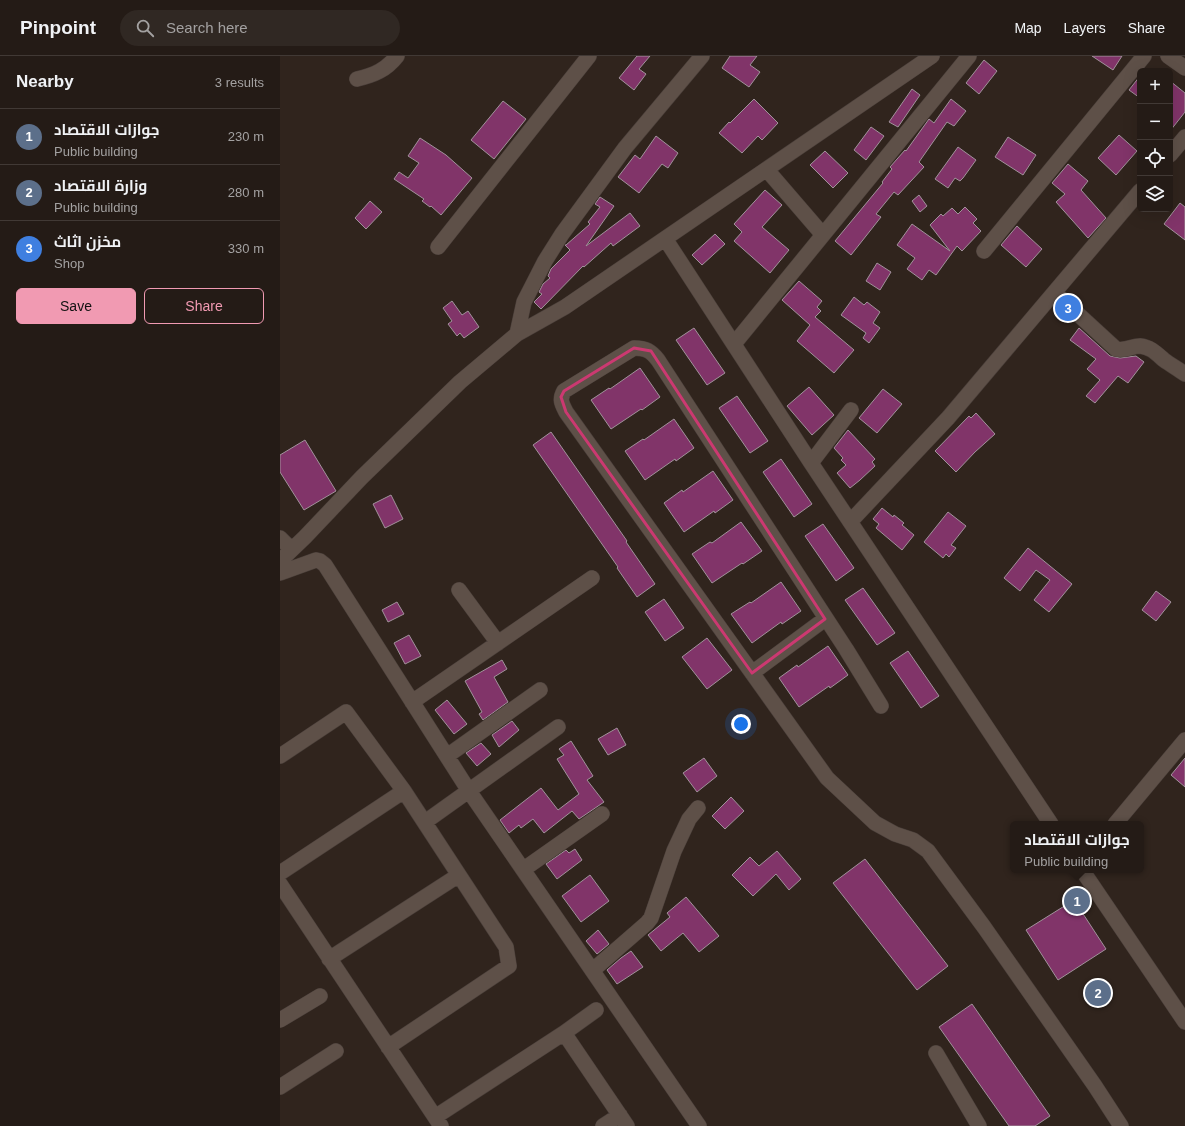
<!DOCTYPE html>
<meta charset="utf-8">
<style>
:root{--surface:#241b16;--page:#302823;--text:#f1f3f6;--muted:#a3a1a1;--line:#413935;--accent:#f19ab2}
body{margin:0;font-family:Helvetica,Cairo,sans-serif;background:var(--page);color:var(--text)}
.controls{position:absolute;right:12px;top:12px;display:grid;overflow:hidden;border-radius:6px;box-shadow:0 4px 16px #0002}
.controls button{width:36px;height:36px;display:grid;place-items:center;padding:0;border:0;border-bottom:1px solid var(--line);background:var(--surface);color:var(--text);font:20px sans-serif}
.you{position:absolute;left:461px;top:668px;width:14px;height:14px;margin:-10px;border:3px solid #fff;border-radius:50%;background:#1a73e8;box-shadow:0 0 0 6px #1a73e833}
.badge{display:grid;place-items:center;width:26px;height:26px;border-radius:50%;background:var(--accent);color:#fff;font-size:13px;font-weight:700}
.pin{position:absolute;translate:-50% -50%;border:2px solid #fff;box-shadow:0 1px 4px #0006}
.popup{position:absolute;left:730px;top:765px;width:134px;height:52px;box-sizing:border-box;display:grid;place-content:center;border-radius:6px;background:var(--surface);filter:drop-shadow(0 1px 3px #0005);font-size:13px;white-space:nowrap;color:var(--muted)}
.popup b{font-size:15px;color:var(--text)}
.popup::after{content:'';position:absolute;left:50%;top:100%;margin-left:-8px;border:8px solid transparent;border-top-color:var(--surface)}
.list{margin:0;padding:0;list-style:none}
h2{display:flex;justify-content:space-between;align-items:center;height:52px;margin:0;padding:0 16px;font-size:17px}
h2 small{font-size:13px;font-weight:400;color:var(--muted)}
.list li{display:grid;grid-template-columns:26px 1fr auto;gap:12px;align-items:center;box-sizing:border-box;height:56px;padding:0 16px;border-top:1px solid var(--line)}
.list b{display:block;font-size:15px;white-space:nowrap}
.list p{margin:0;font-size:13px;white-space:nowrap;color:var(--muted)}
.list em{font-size:13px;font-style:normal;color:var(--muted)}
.actions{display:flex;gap:8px;padding:12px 16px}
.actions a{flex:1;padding:9px 0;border:1px solid var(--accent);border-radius:6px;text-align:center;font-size:14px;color:var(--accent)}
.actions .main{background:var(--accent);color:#111}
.icon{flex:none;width:22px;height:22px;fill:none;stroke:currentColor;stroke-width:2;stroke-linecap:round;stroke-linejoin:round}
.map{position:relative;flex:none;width:905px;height:1070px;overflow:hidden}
header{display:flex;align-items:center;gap:24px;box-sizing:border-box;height:56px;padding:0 20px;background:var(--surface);border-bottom:1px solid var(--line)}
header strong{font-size:19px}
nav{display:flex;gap:22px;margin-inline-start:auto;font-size:14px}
.search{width:280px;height:36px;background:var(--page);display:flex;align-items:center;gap:10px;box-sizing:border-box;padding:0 14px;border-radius:22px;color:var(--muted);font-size:15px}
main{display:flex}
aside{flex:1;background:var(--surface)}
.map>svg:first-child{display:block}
.building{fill:#813469;stroke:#a1929b}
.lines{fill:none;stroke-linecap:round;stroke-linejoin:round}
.minor-casing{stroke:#4a3f3a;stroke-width:16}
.minor{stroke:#5e5048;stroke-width:15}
.marked{fill:none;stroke:#cb3971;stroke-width:3;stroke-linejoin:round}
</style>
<header>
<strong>Pinpoint</strong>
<div class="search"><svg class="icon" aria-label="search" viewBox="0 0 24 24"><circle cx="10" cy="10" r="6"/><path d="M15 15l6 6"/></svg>Search here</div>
<nav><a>Map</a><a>Layers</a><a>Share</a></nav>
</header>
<main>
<aside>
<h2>Nearby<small>3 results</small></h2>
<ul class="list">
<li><span class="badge" style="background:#5c6f8a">1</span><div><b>جوازات الاقتصاد</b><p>Public building</p></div><em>230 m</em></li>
<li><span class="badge" style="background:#5c6f8a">2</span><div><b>وزارة الاقتصاد</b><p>Public building</p></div><em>280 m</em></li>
<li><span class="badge" style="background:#3f7fe0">3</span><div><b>مخزن اثاث</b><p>Shop</p></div><em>330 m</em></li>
</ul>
<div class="actions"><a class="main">Save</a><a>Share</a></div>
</aside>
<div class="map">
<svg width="905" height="1070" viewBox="0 0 905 1070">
<rect width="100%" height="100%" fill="#30241d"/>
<path class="building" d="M 357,0 L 370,0 L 359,13 L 366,18 L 354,34 L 339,22 Z
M 450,0 L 477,0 L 470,9 L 480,16 L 469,31 L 442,12 Z
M 812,0 L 842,0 L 833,14 Z
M 704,4 L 717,15 L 699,38 L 686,27 Z
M 860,20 L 860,42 L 849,34 Z
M 890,25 L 905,37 L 905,56 L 890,75 Z
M 632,33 L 640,39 L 618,71 L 609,66 Z
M 474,43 L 498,67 L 482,84 L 478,80 L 462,97 L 439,77 L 449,66 L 450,67 Z
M 671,43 L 686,55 L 674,70 L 667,66 L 639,106 L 644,111 L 618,139 L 614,136 L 596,158 L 601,161 L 571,199 L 555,185 L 603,127 L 602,126 L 612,113 L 610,111 L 625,94 L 626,95 L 649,63 L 654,67 Z
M 223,45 L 246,63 L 214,103 L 191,84 Z
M 591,71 L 604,80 L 586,104 L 574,94 Z
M 839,79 L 857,95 L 836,119 L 818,102 Z
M 376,80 L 398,97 L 388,112 L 382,108 L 359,137 L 338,121 L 355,99 L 360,103 Z
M 728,81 L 756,99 L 743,119 L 715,101 Z
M 140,82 L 166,99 L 192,122 L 161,159 L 151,150 L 150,151 L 142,145 L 144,143 L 114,123 L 119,116 L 128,122 L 139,107 L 128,100 Z
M 678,91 L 696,104 L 683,122 L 680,125 L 675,122 L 668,132 L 655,123 Z
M 545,95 L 568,117 L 553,132 L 530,109 Z
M 788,108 L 808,125 L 801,134 L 826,162 L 808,182 L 776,146 L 785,138 L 772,127 Z
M 485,134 L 502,149 L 482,171 L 509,194 L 490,217 L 454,185 L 462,176 L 454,168 Z
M 639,139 L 647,150 L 640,156 L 632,145 Z
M 320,141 L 334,150 L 306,190 L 350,157 L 360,170 L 333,190 L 331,187 L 304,211 L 303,210 L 261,253 L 254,246 L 262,238 L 259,236 L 263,228 L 270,222 L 268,220 L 271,213 L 290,194 L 285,189 L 286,189 L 310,168 L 308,166 L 320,151 L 315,148 Z
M 90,145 L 102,156 L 86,173 L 75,162 Z
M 900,147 L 905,151 L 905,184 L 884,168 Z
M 685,151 L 697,163 L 693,167 L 701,175 L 682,195 L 677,190 L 656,219 L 649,214 L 642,224 L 627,213 L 635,202 L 617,189 L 632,168 L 670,195 L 650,169 L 661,158 L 663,160 L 672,152 L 678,158 Z
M 737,170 L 762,193 L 746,211 L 721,189 Z
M 435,178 L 445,188 L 422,209 L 412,199 Z
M 597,207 L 611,216 L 600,234 L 586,225 Z
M 519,225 L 542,245 L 537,251 L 541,255 L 535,261 L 574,294 L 554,317 L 517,285 L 530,269 L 502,244 Z
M 574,241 L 584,249 L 587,246 L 600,256 L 593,267 L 600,272 L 589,287 L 583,282 L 586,277 L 561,259 Z
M 172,245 L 182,259 L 188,255 L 199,271 L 184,282 L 180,277 L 177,280 L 168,268 L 172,265 L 163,252 Z
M 414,272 L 445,317 L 427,329 L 396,284 Z
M 799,272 L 830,300 L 840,302 L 856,300 L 864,306 L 848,327 L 838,320 L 815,347 L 806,340 L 820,324 L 807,313 L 816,303 L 790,284 Z
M 360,312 L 380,341 L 362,354 L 361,353 L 331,373 L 311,344 L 329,332 L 330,333 Z
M 529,331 L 554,359 L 532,379 L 507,350 Z
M 603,333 L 622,348 L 597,377 L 579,362 Z
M 457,340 L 488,385 L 470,397 L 439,352 Z
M 696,357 L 715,378 L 695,396 L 676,416 L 655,395 L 689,360 L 691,362 Z
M 394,363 L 414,392 L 396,405 L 395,403 L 365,424 L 345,395 L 363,383 L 364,384 Z
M 568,374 L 595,403 L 592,406 L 595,410 L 580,424 L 570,432 L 557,417 L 566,409 L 561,404 L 563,402 L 554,392 Z
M 271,376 L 347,485 L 346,486 L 375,528 L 357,541 L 337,512 L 338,511 L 253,389 Z
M 25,384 L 56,435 L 24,454 L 0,416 L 0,399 Z
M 501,403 L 532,448 L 514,461 L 483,416 Z
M 433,415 L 453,444 L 435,457 L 434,455 L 404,476 L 384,447 L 402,434 L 403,436 Z
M 111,439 L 123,463 L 105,472 L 93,448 Z
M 602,452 L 613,461 L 614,459 L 624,467 L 622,469 L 634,479 L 622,494 L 596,472 L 599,468 L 593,463 Z
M 668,456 L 686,470 L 671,489 L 676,492 L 669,501 L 666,498 L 663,502 L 644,486 Z
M 461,466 L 482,495 L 463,508 L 462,507 L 432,527 L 412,498 L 430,486 L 432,487 Z
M 543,468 L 574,512 L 556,525 L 525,480 Z
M 748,492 L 792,528 L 769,556 L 754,544 L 770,524 L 756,514 L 740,535 L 724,522 Z
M 501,526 L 521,555 L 502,568 L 501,566 L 472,587 L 451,558 L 470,546 L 471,547 Z
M 583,532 L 615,577 L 597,589 L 565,544 Z
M 876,535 L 891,546 L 876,565 L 862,554 Z
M 384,543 L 404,572 L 385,585 L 365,556 Z
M 117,546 L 124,558 L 108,566 L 102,554 Z
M 129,579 L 141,600 L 125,608 L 114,587 Z
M 427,582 L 452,614 L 427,633 L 402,601 Z
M 548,590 L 568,619 L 550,632 L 549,630 L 519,651 L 499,622 L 517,609 L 518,611 Z
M 628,595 L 659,640 L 641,652 L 610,607 Z
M 222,604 L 227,613 L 214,621 L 228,646 L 203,664 L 199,658 L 202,656 L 185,625 Z
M 167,644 L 187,668 L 174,678 L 155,654 Z
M 232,665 L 239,674 L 219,691 L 212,679 Z
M 337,672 L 346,689 L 328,699 L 318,683 Z
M 291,685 L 313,720 L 307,724 L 324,746 L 299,763 L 292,755 L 264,777 L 253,763 L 241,772 L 239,769 L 229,777 L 220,764 L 261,732 L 278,754 L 299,738 L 277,703 L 284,699 L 279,693 Z
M 201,687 L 211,698 L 197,710 L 186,697 Z
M 424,702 L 437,720 L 417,736 L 403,717 Z
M 905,702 L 905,731 L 891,719 Z
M 451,741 L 464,755 L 445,773 L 432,760 Z
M 295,793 L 302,804 L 277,823 L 266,808 L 286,794 L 289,797 Z
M 497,795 L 521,823 L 509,834 L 496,818 L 473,840 L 452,819 L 470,801 L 479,810 Z
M 585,803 L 668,910 L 637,934 L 553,827 Z
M 310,819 L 329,845 L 301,866 L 282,840 Z
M 406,841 L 439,880 L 419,896 L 403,877 L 381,895 L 368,879 L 390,861 L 387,857 Z
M 794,844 L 826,893 L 778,924 L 746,874 Z
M 318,874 L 329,888 L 317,898 L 306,885 Z
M 351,895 L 363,911 L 337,928 L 327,914 L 341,902 Z
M 692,948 L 770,1060 L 755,1070 L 729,1070 L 659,971 Z"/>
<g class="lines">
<g class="minor-casing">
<path id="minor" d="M 888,0 L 905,12
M 77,23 C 94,19 106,14 117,0
M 890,99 L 905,81
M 487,114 L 543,179
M 386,184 L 531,407 L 771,768
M 158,191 L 309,0
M 704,195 L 864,0
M 775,237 L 836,293 C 847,295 851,290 860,290 C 871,291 877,298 884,304 C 891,309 898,313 905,318
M 237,278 L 244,246 L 265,205 L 282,178 L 345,92 L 422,0
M 454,288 L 689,0
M 531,407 L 571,354
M 570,466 L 668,362 L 860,135
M 0,482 L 11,493
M 0,505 L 25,481 L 82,421 L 180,326 L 237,278 L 285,251 L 652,0
M 0,517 L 36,504 L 40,505 L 45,509 L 189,735 L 419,1070
M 179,534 L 218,587
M 472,617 L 545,563
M 132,646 L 312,522
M 601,650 L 566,593 L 378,304 C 371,295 366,292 354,292 L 284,335 C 279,344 282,348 286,356 L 547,722 L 595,767 L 615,778 L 633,784 L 648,795 L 704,871 L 815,1030 L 841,1070
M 0,700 L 66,656 L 124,735 L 0,817
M 167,700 L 260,634
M 145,766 L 278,671
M 835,768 L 905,684
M 244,813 L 322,758
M 802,814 L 905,966
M 0,828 L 161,1070
M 49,903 L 179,819
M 313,914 L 367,867 L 371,862 L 394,795 L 409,763 L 418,752
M 0,964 L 40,940
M 284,977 L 316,954
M 108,991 L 229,910 L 226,891 L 124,735
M 656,997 L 699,1070
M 0,1031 L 56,995
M 155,1061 L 284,977 L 347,1070
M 323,1070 L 340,1059"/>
</g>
<use href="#minor" class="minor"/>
</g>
<path class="marked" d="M 354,292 L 371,295 L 545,563 L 472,617 L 286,356 L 281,341 L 284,335 Z"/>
</svg>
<div class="controls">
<button>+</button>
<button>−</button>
<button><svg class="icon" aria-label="locate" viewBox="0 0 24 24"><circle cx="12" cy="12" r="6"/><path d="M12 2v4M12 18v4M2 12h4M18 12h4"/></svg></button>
<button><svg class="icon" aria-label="layers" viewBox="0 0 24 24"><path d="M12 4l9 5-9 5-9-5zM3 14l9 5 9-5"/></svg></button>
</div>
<div class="you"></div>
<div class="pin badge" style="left:797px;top:845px;background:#5c6f8a">1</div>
<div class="popup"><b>جوازات الاقتصاد</b>Public building</div>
<div class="pin badge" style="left:818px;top:937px;background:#5c6f8a">2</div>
<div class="pin badge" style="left:788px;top:252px;background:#3f7fe0">3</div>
</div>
</main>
